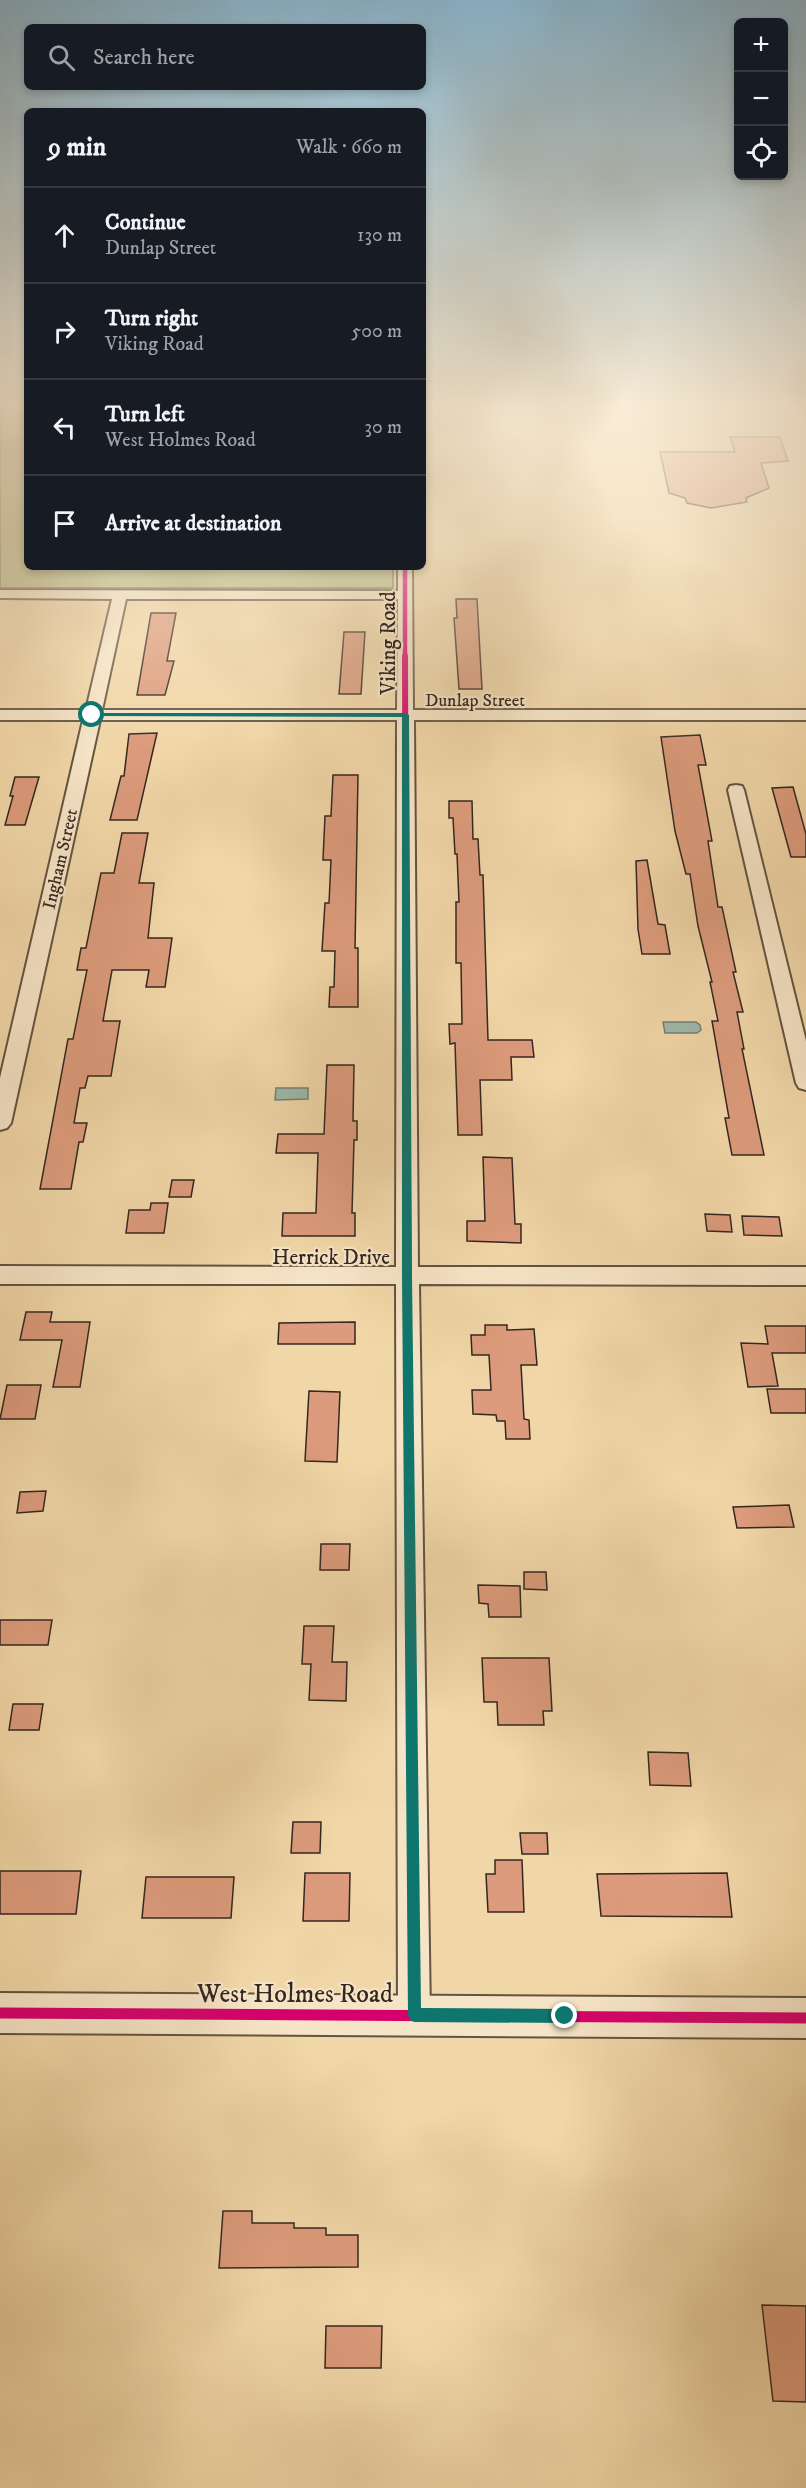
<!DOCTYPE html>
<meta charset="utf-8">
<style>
:root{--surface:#171b24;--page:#242831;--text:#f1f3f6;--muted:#9ea1a6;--line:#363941}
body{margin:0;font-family:"IM FELL DW Pica",serif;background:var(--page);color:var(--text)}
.controls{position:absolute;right:18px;top:18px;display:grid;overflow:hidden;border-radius:9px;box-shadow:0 3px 9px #0003}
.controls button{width:54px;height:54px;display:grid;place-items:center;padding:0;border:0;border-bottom:2px solid var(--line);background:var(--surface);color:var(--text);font:30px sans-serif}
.stop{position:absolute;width:18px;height:18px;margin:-14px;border:4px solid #0f766e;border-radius:50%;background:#fff}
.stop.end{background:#0f766e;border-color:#fff;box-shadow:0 2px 6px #0008}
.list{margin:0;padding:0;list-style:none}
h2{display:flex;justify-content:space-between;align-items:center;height:78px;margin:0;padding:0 24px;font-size:26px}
h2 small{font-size:20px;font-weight:400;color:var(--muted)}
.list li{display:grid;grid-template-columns:39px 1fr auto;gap:18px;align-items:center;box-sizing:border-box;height:96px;padding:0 24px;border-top:2px solid var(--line)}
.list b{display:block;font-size:22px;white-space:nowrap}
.list p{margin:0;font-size:20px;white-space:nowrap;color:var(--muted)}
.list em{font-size:20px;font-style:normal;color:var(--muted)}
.icon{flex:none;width:33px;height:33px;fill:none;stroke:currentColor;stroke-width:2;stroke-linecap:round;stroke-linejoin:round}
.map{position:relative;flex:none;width:806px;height:2488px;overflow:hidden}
.search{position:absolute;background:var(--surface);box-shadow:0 3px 9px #0003;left:24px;top:24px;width:402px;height:66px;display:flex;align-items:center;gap:15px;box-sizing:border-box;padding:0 21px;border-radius:9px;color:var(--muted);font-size:22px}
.panel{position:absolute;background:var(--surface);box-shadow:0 3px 9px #0003;left:24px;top:108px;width:402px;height:462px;border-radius:9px}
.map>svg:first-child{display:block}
.green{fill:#b8be89;stroke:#767255;stroke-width:1.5}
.water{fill:#9bb9a9;stroke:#727f73;stroke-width:1.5}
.building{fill:#dc9b7c;stroke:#342721;stroke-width:1.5}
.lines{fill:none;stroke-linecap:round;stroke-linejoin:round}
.minor-casing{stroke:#635342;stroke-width:4}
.tertiary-casing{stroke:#635342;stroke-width:4}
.minor{fill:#f6e4c6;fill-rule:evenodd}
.tertiary{fill:#f6e4c6;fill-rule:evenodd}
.cycleway-far4-casing{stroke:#f6e4c6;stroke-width:7}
.cycleway-far3-casing{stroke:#f6e4c6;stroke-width:9}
.cycleway-far2-casing{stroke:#f6e4c6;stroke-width:11}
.cycleway-far1-casing{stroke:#f6e4c6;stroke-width:13}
.cycleway-casing{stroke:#f6e4c6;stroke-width:15}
.cycleway-far4{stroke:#d6006c;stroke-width:4.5}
.cycleway-far3{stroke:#d6006c;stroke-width:6}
.cycleway-far2{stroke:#d6006c;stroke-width:8}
.cycleway-far1{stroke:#d6006c;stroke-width:9}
.cycleway{stroke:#d6006c;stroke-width:11}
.route{fill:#0f766e}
.labels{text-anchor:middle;stroke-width:4.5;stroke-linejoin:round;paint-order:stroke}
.far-street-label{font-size:18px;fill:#342721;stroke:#f6e4c6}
.street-label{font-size:21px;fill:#342721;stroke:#f6e4c6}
.near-street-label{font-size:26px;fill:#342721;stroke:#f6e4c6}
</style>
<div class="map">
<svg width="806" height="2488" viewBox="0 0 806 2488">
<rect width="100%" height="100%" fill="#f1d6a7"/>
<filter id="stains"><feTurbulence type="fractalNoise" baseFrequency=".00333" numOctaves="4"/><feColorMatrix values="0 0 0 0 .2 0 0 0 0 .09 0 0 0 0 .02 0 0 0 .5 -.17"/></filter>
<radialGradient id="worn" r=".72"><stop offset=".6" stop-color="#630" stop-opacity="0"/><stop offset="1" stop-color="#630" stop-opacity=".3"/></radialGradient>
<path class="green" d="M 0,412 L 27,412 L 27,567 L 393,567 L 393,588 L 0,588 Z"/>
<path class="water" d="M 663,1022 L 696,1022 L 700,1025 L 701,1030 L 697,1033 L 665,1033 Z
M 276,1088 L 308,1088 L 308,1099 L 275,1100 Z"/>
<path class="building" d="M 730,437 L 780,437 L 788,461 L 761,463 L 769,488 L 746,498 L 747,502 L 711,508 L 687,503 L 685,498 L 669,493 L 660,452 L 735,452 Z
M 456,599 L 477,599 L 482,689 L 459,689 L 454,618 L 457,618 Z
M 151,613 L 176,613 L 167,661 L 174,661 L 165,695 L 137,695 Z
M 344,632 L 365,632 L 361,694 L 339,694 Z
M 157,733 L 137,820 L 110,820 L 121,776 L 124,776 L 129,734 Z
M 700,735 L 706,765 L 698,765 L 712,841 L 708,841 L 718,907 L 722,907 L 736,972 L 733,972 L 743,1012 L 737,1012 L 744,1049 L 742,1049 L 764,1155 L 732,1155 L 725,1118 L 729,1118 L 712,1021 L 718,1021 L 710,982 L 712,982 L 698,926 L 690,874 L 686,874 L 675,831 L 661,737 Z
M 333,775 L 358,775 L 355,948 L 358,948 L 358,1007 L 329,1007 L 330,987 L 334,987 L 335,951 L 322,951 L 325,903 L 329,903 L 331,860 L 323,860 L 325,816 L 331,816 Z
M 15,777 L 39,777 L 25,825 L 5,825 L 13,796 L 10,796 Z
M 793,787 L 806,834 L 806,857 L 791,857 L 772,788 Z
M 449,801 L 472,801 L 473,839 L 478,839 L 480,875 L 483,875 L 488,1040 L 532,1040 L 534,1057 L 511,1057 L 512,1080 L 480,1080 L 482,1135 L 458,1135 L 455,1043 L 450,1044 L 449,1024 L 462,1024 L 461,963 L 456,963 L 456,902 L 459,902 L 457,854 L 455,854 L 453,818 L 449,818 Z
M 122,833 L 148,833 L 139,883 L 154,883 L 148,938 L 172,938 L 165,987 L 146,987 L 149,970 L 112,970 L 103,1021 L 120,1021 L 111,1076 L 88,1076 L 85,1088 L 80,1088 L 74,1123 L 87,1123 L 83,1142 L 79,1142 L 71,1189 L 40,1189 L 68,1039 L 73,1039 L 87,970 L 77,970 L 81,948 L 86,948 L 101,873 L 114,873 Z
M 647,860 L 658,924 L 665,925 L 670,954 L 642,954 L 638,929 L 636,861 Z
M 327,1065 L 354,1065 L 353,1121 L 357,1121 L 357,1140 L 354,1140 L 352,1213 L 355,1213 L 355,1236 L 282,1236 L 283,1213 L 316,1213 L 318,1153 L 276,1153 L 278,1134 L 324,1134 Z
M 483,1157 L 512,1158 L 515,1224 L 521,1224 L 521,1243 L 467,1241 L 467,1221 L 485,1221 Z
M 172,1180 L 194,1180 L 191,1197 L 169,1197 Z
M 151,1203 L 168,1203 L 164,1233 L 126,1233 L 129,1210 L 150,1210 Z
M 705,1214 L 730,1215 L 732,1232 L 707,1231 Z
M 742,1216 L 779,1217 L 782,1236 L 744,1235 Z
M 26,1312 L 52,1312 L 50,1322 L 90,1322 L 80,1387 L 53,1387 L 62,1340 L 20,1340 Z
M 355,1322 L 355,1344 L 278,1344 L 279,1323 Z
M 485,1325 L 507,1325 L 507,1330 L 534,1329 L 537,1365 L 521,1365 L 524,1419 L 529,1420 L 530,1439 L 506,1439 L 505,1421 L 497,1421 L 496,1415 L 473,1414 L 472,1390 L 491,1390 L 489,1355 L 472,1355 L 471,1335 L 485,1335 Z
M 765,1326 L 806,1326 L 806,1353 L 772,1353 L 778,1386 L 748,1387 L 741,1343 L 768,1344 Z
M 7,1385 L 41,1385 L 35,1419 L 0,1419 Z
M 767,1389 L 806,1389 L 806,1413 L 771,1413 Z
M 309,1391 L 340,1392 L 337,1462 L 305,1461 Z
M 46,1491 L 43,1511 L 17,1513 L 20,1492 Z
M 789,1505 L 794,1527 L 737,1528 L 733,1507 Z
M 321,1544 L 350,1544 L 349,1570 L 320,1570 Z
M 524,1572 L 546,1572 L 547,1590 L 524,1589 Z
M 478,1585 L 520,1586 L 521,1617 L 489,1617 L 488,1604 L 479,1603 Z
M 0,1620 L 52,1620 L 48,1645 L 0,1645 Z
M 304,1626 L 334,1626 L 332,1662 L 347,1662 L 346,1701 L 309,1700 L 311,1664 L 302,1664 Z
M 482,1658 L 549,1658 L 552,1711 L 543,1711 L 544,1725 L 498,1725 L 497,1702 L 484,1702 Z
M 13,1704 L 43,1704 L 39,1730 L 9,1730 Z
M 648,1752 L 688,1753 L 691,1786 L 650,1785 Z
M 293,1822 L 321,1822 L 320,1853 L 291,1853 Z
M 520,1833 L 547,1833 L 548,1854 L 522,1854 Z
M 495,1860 L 522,1860 L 524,1912 L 488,1912 L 486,1874 L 495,1874 Z
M 0,1871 L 81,1871 L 76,1914 L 0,1914 Z
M 305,1873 L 350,1873 L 349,1921 L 303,1921 Z
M 727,1873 L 732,1917 L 601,1916 L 597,1874 Z
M 146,1877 L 234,1877 L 231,1918 L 142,1918 Z
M 223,2211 L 252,2211 L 252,2223 L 294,2223 L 294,2228 L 326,2228 L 326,2235 L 358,2235 L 358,2267 L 219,2268 Z
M 762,2305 L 806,2306 L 806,2402 L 773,2401 Z
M 326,2326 L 382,2326 L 381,2368 L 325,2368 Z"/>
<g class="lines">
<g class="minor-casing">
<path id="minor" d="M 398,567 L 412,567 L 413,710 L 806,710 L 806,720 L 414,720 L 418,1267 L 806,1267 L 806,1285 L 419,1284 L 430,2015 L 425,2026 L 414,2031 L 403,2026 L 398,2015 L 396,1284 L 0,1284 L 0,1266 L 396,1267 L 397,720 L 100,720 L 11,1123 L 7,1128 L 0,1130 L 0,1078 L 83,720 L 0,720 L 0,710 L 86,710 L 112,599 L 0,598 L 0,590 L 398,591 ZM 126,599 L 398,599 L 397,710 L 102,710 Z
M 736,785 L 742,786 L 744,790 L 806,1041 L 806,1090 L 799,1088 L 796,1083 L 728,790 L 730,786 Z"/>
</g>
<g class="tertiary-casing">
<path id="tertiary" d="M 0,1993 L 806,1998 L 806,2038 L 0,2033 Z"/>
</g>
<use href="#minor" class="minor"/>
<use href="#tertiary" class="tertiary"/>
<g class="cycleway-far4-casing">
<path id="cycleway-far4" d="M 405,567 L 405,658"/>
</g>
<g class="cycleway-far3-casing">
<path id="cycleway-far3" d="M 405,656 L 406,975"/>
</g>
<g class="cycleway-far2-casing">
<path id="cycleway-far2" d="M 406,974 L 408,1372"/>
</g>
<g class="cycleway-far1-casing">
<path id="cycleway-far1" d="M 408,1371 L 413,1868"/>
</g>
<g class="cycleway-casing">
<path id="cycleway" d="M 413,1867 L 414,2015
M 0,2013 L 806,2018"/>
</g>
<use href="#cycleway-far4" class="cycleway-far4"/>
<use href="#cycleway-far3" class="cycleway-far3"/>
<use href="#cycleway-far2" class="cycleway-far2"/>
<use href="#cycleway-far1" class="cycleway-far1"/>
<use href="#cycleway" class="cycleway"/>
</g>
<linearGradient id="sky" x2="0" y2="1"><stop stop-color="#89b6cf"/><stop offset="0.54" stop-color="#f9edd7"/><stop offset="1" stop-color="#f9edd7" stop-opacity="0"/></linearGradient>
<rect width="806" height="751" fill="url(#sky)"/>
<path class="route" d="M 92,713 L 406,713 L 409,715 L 412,1276 L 421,2008 L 565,2009 L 570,2011 L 572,2016 L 570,2021 L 565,2023 L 414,2022 L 410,2020 L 408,2015 L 402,1276 L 402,717 L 90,716 Z"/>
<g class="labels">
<g class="far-street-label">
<text x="475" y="706">Dunlap Street</text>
<text transform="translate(60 859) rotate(-77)" y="6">Ingham Street</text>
</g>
<g class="street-label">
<text transform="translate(388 643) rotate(-90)" y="7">Viking Road</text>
<text x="331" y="1264">Herrick Drive</text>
</g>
<g class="near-street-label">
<text x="295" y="2002">West Holmes Road</text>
</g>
</g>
<rect width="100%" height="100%" filter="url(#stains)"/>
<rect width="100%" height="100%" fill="url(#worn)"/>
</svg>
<div class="controls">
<button>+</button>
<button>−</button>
<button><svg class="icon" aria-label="locate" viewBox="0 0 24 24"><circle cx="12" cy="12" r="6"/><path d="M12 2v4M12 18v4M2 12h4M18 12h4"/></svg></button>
</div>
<div class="stop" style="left:92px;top:715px"></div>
<div class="stop end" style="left:565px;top:2016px"></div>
<div class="search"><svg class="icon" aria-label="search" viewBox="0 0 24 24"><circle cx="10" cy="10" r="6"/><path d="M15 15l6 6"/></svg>Search here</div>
<section class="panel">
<h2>9 min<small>Walk · 660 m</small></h2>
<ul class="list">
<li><svg class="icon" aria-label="ahead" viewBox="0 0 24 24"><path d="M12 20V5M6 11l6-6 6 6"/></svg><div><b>Continue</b><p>Dunlap Street</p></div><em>130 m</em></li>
<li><svg class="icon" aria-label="right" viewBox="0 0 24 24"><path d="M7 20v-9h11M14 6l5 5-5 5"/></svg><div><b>Turn right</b><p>Viking Road</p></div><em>500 m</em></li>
<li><svg class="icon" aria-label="left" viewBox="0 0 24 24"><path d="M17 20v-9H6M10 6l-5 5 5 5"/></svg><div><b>Turn left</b><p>West Holmes Road</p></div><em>30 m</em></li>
<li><svg class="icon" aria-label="arrive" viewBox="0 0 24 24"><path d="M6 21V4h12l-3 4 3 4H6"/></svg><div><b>Arrive at destination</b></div></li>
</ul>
</section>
</div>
